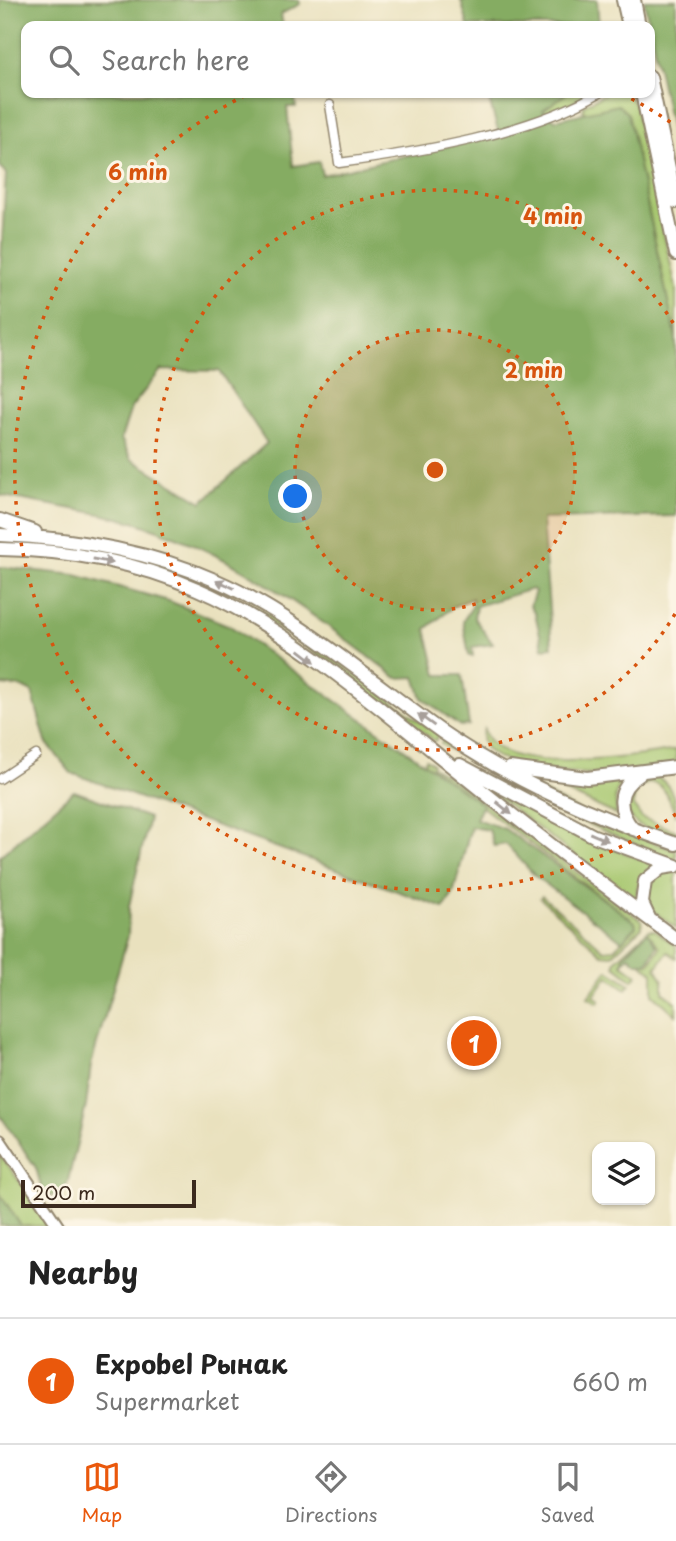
<!DOCTYPE html>
<meta charset="utf-8">
<style>
:root{--surface:#fff;--page:#f6f6f6;--text:#222;--muted:#767676;--line:#e0e0e0;--accent:#ea580c}
body{margin:0;font-family:"Playpen Sans",sans-serif;background:var(--page);color:var(--text)}
.controls{position:absolute;right:21px;bottom:21px;display:grid;overflow:hidden;border-radius:14px;box-shadow:0 2px 5px #0004}
.controls button{width:63px;height:63px;display:grid;place-items:center;padding:0;border:0;border-bottom:2px solid var(--line);background:var(--surface);color:var(--text);font:35px sans-serif}
.scale{position:absolute;left:21px;bottom:18px;width:175px;box-sizing:border-box;padding-left:7px;border:4px solid #3b2a1e;border-top:0;font-size:19px;line-height:24px;white-space:nowrap;color:#3b2a1e;-webkit-text-stroke:5px #fcf5e5;paint-order:stroke}
.you{position:absolute;left:296px;top:497px;width:24px;height:24px;margin:-18px;border:5px solid #fff;border-radius:50%;background:#1a73e8;box-shadow:0 0 0 10px #1a73e833}
.badge{display:grid;place-items:center;width:46px;height:46px;border-radius:50%;background:var(--accent);color:#fff;font-size:23px;font-weight:700}
.pin{position:absolute;translate:-50% -50%;border:4px solid #fff;box-shadow:0 2px 7px #0006}
.list{margin:0;padding:0;list-style:none}
h2{display:flex;justify-content:space-between;align-items:center;height:91px;margin:0;padding:0 28px;font-size:30px}
h2 small{font-size:23px;font-weight:400;color:var(--muted)}
.list li{display:grid;grid-template-columns:46px 1fr auto;gap:21px;align-items:center;box-sizing:border-box;height:126px;padding:0 28px;border-top:2px solid var(--line)}
.list b{display:block;font-size:26px;white-space:nowrap}
.list p{margin:0;font-size:23px;white-space:nowrap;color:var(--muted)}
.list em{font-size:23px;font-style:normal;color:var(--muted)}
.icon{flex:none;width:38px;height:38px;fill:none;stroke:currentColor;stroke-width:2;stroke-linecap:round;stroke-linejoin:round}
.map{position:relative;flex:none;width:676px;height:1226px;overflow:hidden}
.search{position:absolute;background:var(--surface);box-shadow:0 2px 5px #0004;left:21px;right:21px;top:21px;height:77px;display:flex;align-items:center;gap:18px;box-sizing:border-box;padding:0 24px;border-radius:14px;color:var(--muted);font-size:26px}
.sheet{height:217px;background:var(--surface)}
nav{display:flex;justify-content:space-around;align-items:center;box-sizing:border-box;height:98px;border-top:2px solid var(--line);background:var(--surface);font-size:19px;color:var(--muted)}
nav a{display:grid;justify-items:center;gap:4px}
nav .on{color:var(--accent)}
.map>svg:first-child{display:block}
.green{fill:#a7c76f;stroke:#717846;stroke-width:2}
.forest{fill:#85ac62;stroke:#606b40;stroke-width:2;fill-rule:evenodd}
.lines{fill:none;stroke-linecap:round;stroke-linejoin:round}
.minor-casing{stroke:#92866e;stroke-width:11}
.major-casing{stroke:#92866e;stroke-width:14}
.highway-casing{stroke:#92866e;stroke-width:16}
.minor{stroke:#fff;stroke-width:8}
.major{stroke:#fff;stroke-width:10}
.highway{stroke:#fff;stroke-width:12}
.oneway{fill:#a79f9a}
.ring{fill:none;stroke:#d7540e;stroke-width:3.5;stroke-dasharray:3.5 7}
.centre{fill:#d7540e;stroke:#fcf5e5;stroke-width:3.5}
.ring-label{font-size:21px;text-anchor:middle;font-weight:bold;fill:#d7540e;stroke:#fcf5e5;stroke-width:6;stroke-linejoin:round;paint-order:stroke}
</style>
<div class="map">
<svg width="676" height="1226" viewBox="0 0 676 1226">
<rect width="100%" height="100%" fill="#fcf5e5"/>
<filter id="ink" filterUnits="userSpaceOnUse"><feTurbulence type="fractalNoise" baseFrequency=".0143" numOctaves="2"/><feDisplacementMap in="SourceGraphic" scale="14" xChannelSelector="R" yChannelSelector="G"/><feConvolveMatrix kernelMatrix="1 2 1 2 8 2 1 2 1" color-interpolation-filters="sRGB"/></filter>
<filter id="wash" filterUnits="userSpaceOnUse"><feTurbulence type="fractalNoise" baseFrequency=".00686" numOctaves="4" result="noise"/><feDisplacementMap in="SourceGraphic" scale="28" xChannelSelector="R" yChannelSelector="G"/><feGaussianBlur stdDeviation="1.57" result="paint"/><feColorMatrix in="noise" values="0 0 0 0 0 0 0 0 0 0 0 0 0 0 0 0 0 1.4 0 .05"/><feComposite in="paint" operator="in"/></filter>
<g filter="url(#wash)">
<rect width="100%" height="100%" fill="#e9e1be"/>
<path class="green" d="M 567,93 L 590,93 L 548,116 L 543,110 Z
M 606,93 L 627,93 L 635,105 L 676,288 L 676,339 L 628,114 L 618,105 L 587,114 L 583,111 L 584,105 Z
M 248,602 L 290,627 L 439,735 L 435,741 L 298,641 L 246,608 Z
M 484,729 C 495,780 639,756 676,750 L 676,763 C 654,766 629,774 606,774 C 583,774 466,771 484,729 Z
M 444,738 L 594,819 L 676,851 L 676,859 C 593,831 515,791 441,744 Z
M 426,759 L 433,764 L 432,767 L 445,774 L 641,920 L 642,927 L 612,955 L 602,954 L 540,898 L 542,896 L 604,950 L 614,949 L 636,927 L 635,922 L 424,763 Z
M 654,776 C 672,783 676,801 676,816 C 669,800 662,768 635,791 L 633,805 L 642,818 L 676,831 L 676,838 C 664,834 645,831 635,822 C 614,804 633,779 654,776 Z
M 534,777 L 586,784 L 621,781 L 615,796 L 617,815 Z
M 479,783 L 568,830 L 656,865 C 641,872 634,888 638,904 Z
M 672,871 L 676,872 L 676,928 C 653,911 634,903 658,874 Z
M 649,930 L 655,930 L 676,946 L 676,958 L 668,952 L 656,968 L 663,980 L 663,992 L 676,1002 L 676,1015 L 653,994 L 653,973 L 641,963 L 650,963 L 660,947 L 647,932 L 622,964 L 637,975 L 633,980 L 615,966 L 615,961 Z
M 608,970 L 630,984 L 626,989 L 608,976 L 594,996 L 600,1000 L 598,1003 L 588,997 Z
M 0,1154 L 51,1226 L 21,1226 L 0,1194 Z"/>
<path class="forest" d="M 0,0 L 299,0 L 300,4 L 281,14 L 283,26 L 26,26 L 26,93 L 294,93 L 296,107 L 287,107 L 293,166 L 319,162 L 322,175 L 499,134 L 487,93 L 567,93 L 543,110 L 555,120 L 618,105 L 628,114 L 676,339 L 676,516 L 542,519 L 552,647 L 543,648 L 535,613 L 530,606 L 535,591 L 532,589 L 476,606 L 474,618 L 493,644 L 472,647 L 473,656 L 469,656 L 463,621 L 472,607 L 472,598 L 454,606 L 426,629 L 437,675 L 462,675 L 469,725 L 460,726 L 422,698 L 415,677 L 397,678 C 315,616 228,547 126,520 C 85,509 42,505 0,495 L 0,278 L 6,174 L 0,166 ZM 161,370 L 219,371 L 267,443 L 202,502 L 131,459 L 121,439 L 131,408 Z
M 461,0 L 597,0 L 599,26 L 468,26 Z
M 644,0 L 676,0 L 676,154 Z
M 0,567 L 76,575 L 169,601 L 230,626 L 483,805 L 476,819 L 505,829 L 635,922 L 636,927 L 622,941 L 535,876 L 506,844 L 494,846 L 489,830 L 471,827 L 453,894 L 444,908 L 71,773 L 46,742 L 32,692 L 22,687 L 0,685 Z
M 74,791 L 149,818 L 129,906 L 128,936 L 91,1065 L 86,1106 L 67,1185 L 61,1192 L 49,1197 L 42,1190 L 36,1168 L 0,1115 L 0,856 Z
M 647,932 L 657,946 L 647,963 L 637,963 L 629,956 L 622,964 L 624,956 Z
M 0,1194 L 21,1226 L 0,1226 Z"/>
</g>
<g filter="url(#ink)">
<g class="lines">
<g class="minor-casing">
<path id="minor" d="M 330,105 L 339,163 C 420,152 529,134 599,93
M 0,779 L 36,755"/>
</g>
<g class="major-casing">
<path id="major" d="M 0,1140 L 58,1226"/>
</g>
<g class="highway-casing">
<path id="highway" d="M 623,0 L 629,26
M 634,0 L 639,26
M 650,77 L 676,202
M 642,93 L 676,254
M 0,520 L 35,532
M 0,535 C 74,538 149,551 217,581 C 294,614 373,683 442,732 C 513,781 595,817 676,844
M 0,549 C 66,550 136,562 197,589 C 284,626 375,704 449,764 C 523,825 599,882 676,939
M 460,765 L 594,836 L 676,866
M 510,768 L 587,778 L 676,767
M 633,829 C 617,810 616,789 639,775
M 649,918 L 642,903 L 645,881 L 661,868 L 674,866"/>
</g>
<use href="#minor" class="minor"/>
<use href="#major" class="major"/>
<use href="#highway" class="highway"/>
</g>
<defs><path id="oneway-solid" d="M-6-.8H1V-3.2L6.5 0L1 3.2V.8H-6Z" transform="scale(1.75)"/></defs>
<g class="oneway">
<use href="#oneway-solid" transform="translate(103 561) rotate(11)"/>
<use href="#oneway-solid" transform="translate(225 584) rotate(-155)"/>
<use href="#oneway-solid" transform="translate(307 656) rotate(37)"/>
<use href="#oneway-solid" transform="translate(426 720) rotate(-144)"/>
<use href="#oneway-solid" transform="translate(504 808) rotate(39)"/>
<use href="#oneway-solid" transform="translate(599 837) rotate(23)"/>
</g>
</g>
<circle cx="435" cy="470" r="140" fill="#d7540e" fill-opacity=".12"/>
<g class="ring">
<circle cx="435" cy="470" r="140"/>
<path d="M675 614A280 280 0 1 1 675 326"/>
<path d="M676 814A420 420 0 1 1 248 94M622 94A420 420 0 0 1 676 126"/>
</g>
<circle cx="435" cy="470" r="10" class="centre"/>
<g class="ring-label">
<text x="138" y="180">6 min</text>
<text x="553" y="224">4 min</text>
<text x="534" y="378">2 min</text>
</g>
</svg>
<div class="controls">
<button><svg class="icon" aria-label="layers" viewBox="0 0 24 24"><path d="M12 4l9 5-9 5-9-5zM3 14l9 5 9-5"/></svg></button>
</div>
<div class="scale">200 m</div>
<div class="you"></div>
<div class="pin badge" style="left:474px;top:1043px">1</div>
<div class="search"><svg class="icon" aria-label="search" viewBox="0 0 24 24"><circle cx="10" cy="10" r="6"/><path d="M15 15l6 6"/></svg>Search here</div>
</div>
<section class="sheet">
<h2>Nearby<small></small></h2>
<ul class="list">
<li><span class="badge">1</span><div><b>Expobel Рынак</b><p>Supermarket</p></div><em>660 m</em></li>
</ul>
</section>
<nav>
<a class="on"><svg class="icon" aria-label="map" viewBox="0 0 24 24"><path d="M3 6l6-2 6 2 6-2v14l-6 2-6-2-6 2zM9 4v14M15 6v14"/></svg>Map</a>
<a><svg class="icon" aria-label="directions" viewBox="0 0 24 24"><path d="M12 3l9 9-9 9-9-9zM9 14v-3h6M13 9l2 2-2 2"/></svg>Directions</a>
<a><svg class="icon" aria-label="saved" viewBox="0 0 24 24"><path d="M7 4h10v16l-5-4-5 4z"/></svg>Saved</a>
</nav>
